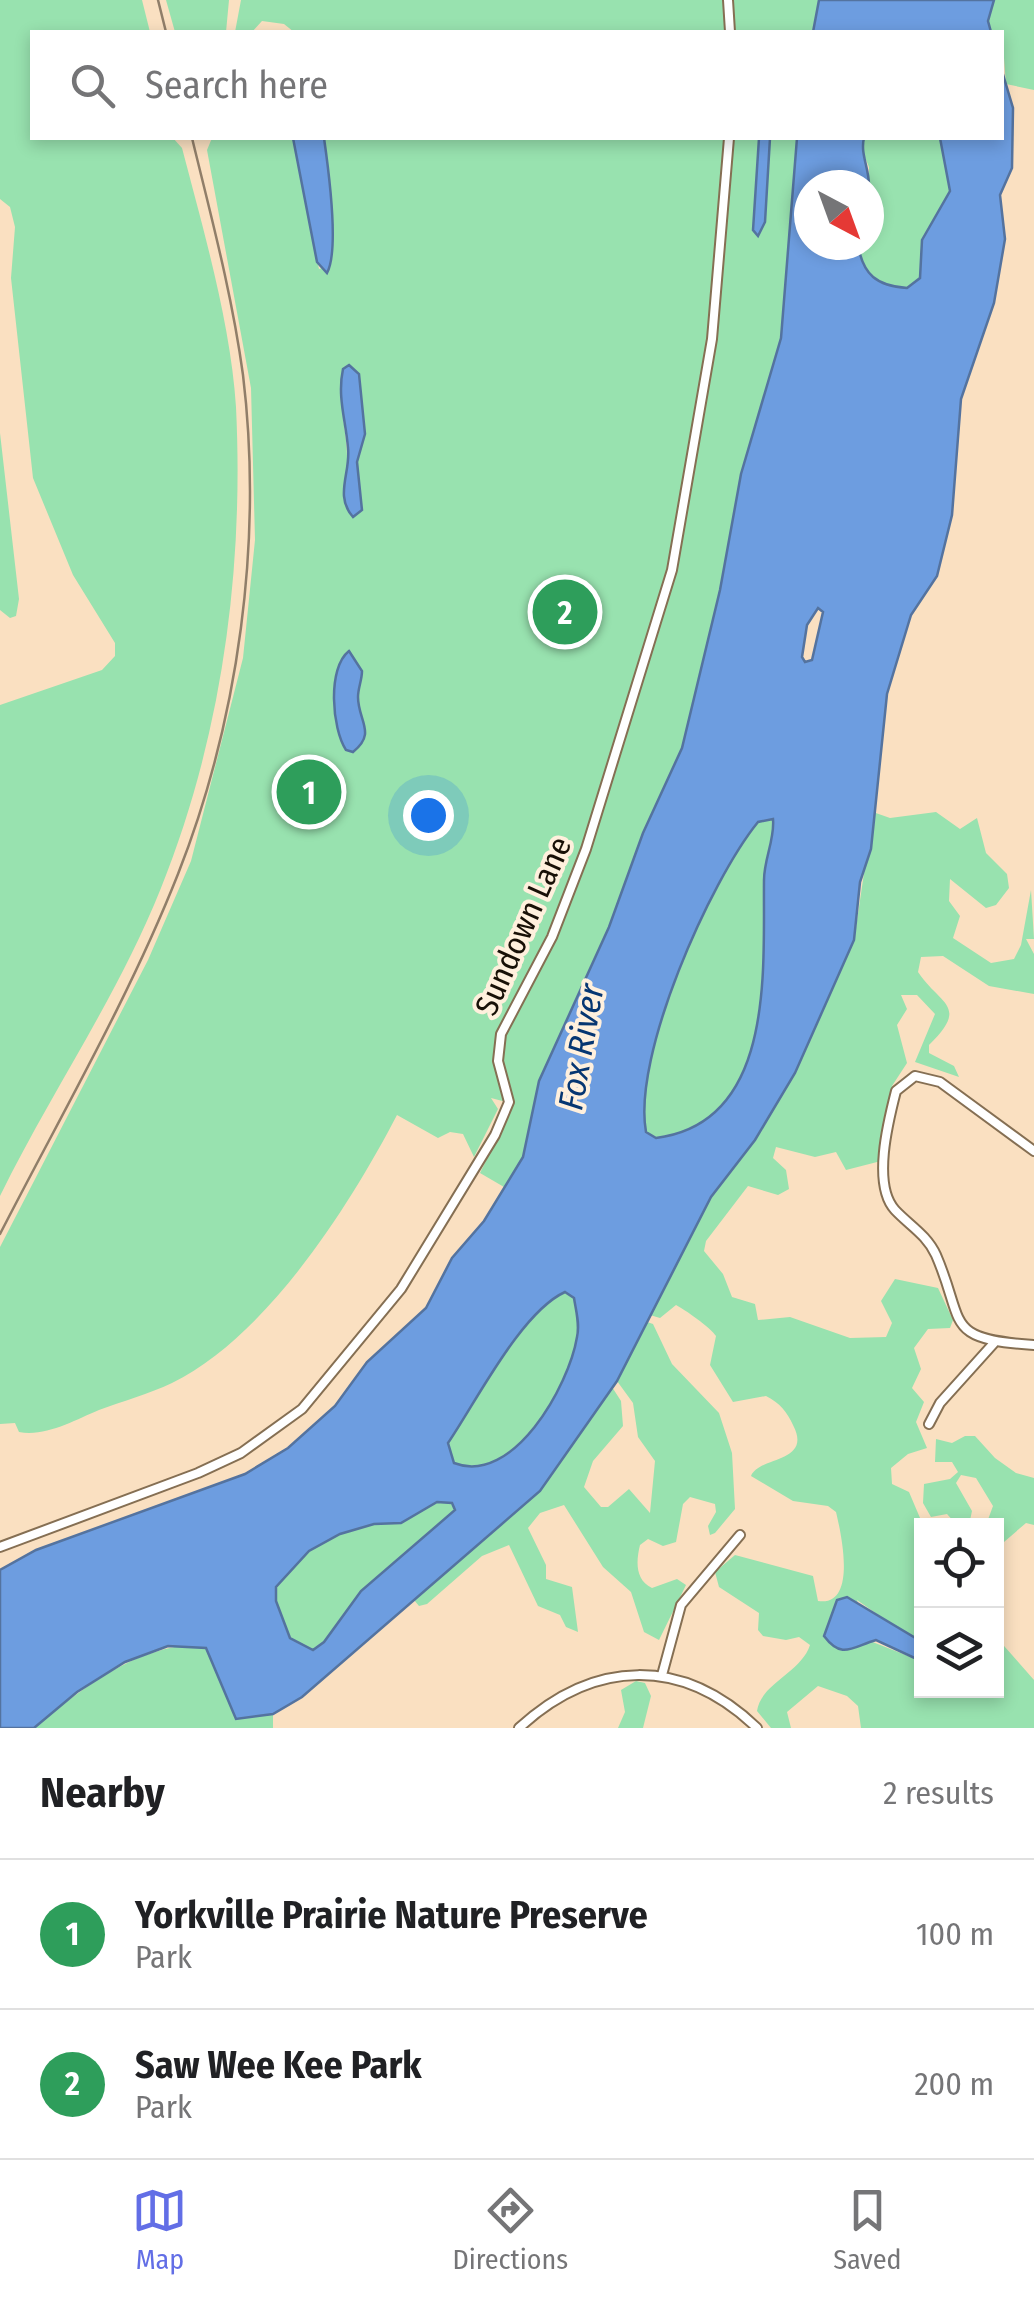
<!DOCTYPE html>
<style>
:root{--surface:#fff;--page:#f6f6f6;--text:#202124;--muted:#757577;--line:#e0e0e0;--accent:#626ee6}
body{margin:0;font-family:"Fira Sans Condensed",sans-serif;background:var(--page);color:var(--text)}
.controls{position:absolute;right:30px;bottom:30px;display:grid;overflow:hidden;border-radius:0px;box-shadow:0 5px 15px #0003}
.controls button{width:90px;height:90px;display:grid;place-items:center;padding:0;border:0;border-bottom:2px solid var(--line);background:var(--surface);color:var(--text);font:50px sans-serif}
.compass{position:absolute;left:794px;top:170px;width:90px;height:90px;border-radius:50%;background:var(--surface);box-shadow:0 5px 15px #0003;rotate:139deg}
.you{position:absolute;left:428px;top:815px;width:35px;height:35px;margin:-25px;border:8px solid #fff;border-radius:50%;background:#1a73e8;box-shadow:0 0 0 15px #1a73e833}
.badge{display:grid;place-items:center;width:65px;height:65px;border-radius:50%;background:var(--accent);color:#fff;font-size:32px;font-weight:700}
.pin{position:absolute;translate:-50% -50%;border:5px solid #fff;box-shadow:0 2px 10px #0006}
.list{margin:0;padding:0;list-style:none}
h2{display:flex;justify-content:space-between;align-items:center;height:130px;margin:0;padding:0 40px;font-size:42px}
h2 small{font-size:32px;font-weight:400;color:var(--muted)}
.list li{display:grid;grid-template-columns:65px 1fr auto;gap:30px;align-items:center;box-sizing:border-box;height:150px;padding:0 40px;border-top:2px solid var(--line)}
.list b{display:block;font-size:38px;white-space:nowrap}
.list p{margin:0;font-size:32px;white-space:nowrap;color:var(--muted)}
.list em{font-size:32px;font-style:normal;color:var(--muted)}
.icon{flex:none;width:55px;height:55px;fill:none;stroke:currentColor;stroke-width:2;stroke-linecap:round;stroke-linejoin:round}
.map{position:relative;flex:none;width:1034px;height:1728px;overflow:hidden}
.search{position:absolute;background:var(--surface);box-shadow:0 5px 15px #0003;left:30px;right:30px;top:30px;height:110px;display:flex;align-items:center;gap:25px;box-sizing:border-box;padding:0 35px;border-radius:0px;color:var(--muted);font-size:38px}
.sheet{height:430px;background:var(--surface)}
nav{display:flex;justify-content:space-around;align-items:center;box-sizing:border-box;height:140px;border-top:2px solid var(--line);background:var(--surface);font-size:28px;color:var(--muted)}
nav a{display:grid;justify-items:center;gap:5px}
nav .on{color:var(--accent)}
.map>svg:first-child{display:block}
.green{fill:#98e2af;fill-rule:evenodd}
.water{fill:#6d9de0;stroke:#54739f;stroke-width:2.5;fill-rule:evenodd}
.lines{fill:none;stroke-linecap:round;stroke-linejoin:round}
.minor-casing{stroke:#856f53;stroke-width:12}
.minor{stroke:#fff;stroke-width:8}
.rail{stroke:#907e69;stroke-width:2.5}
.labels{text-anchor:middle;stroke-width:8;stroke-linejoin:round;paint-order:stroke}
.street-label{font-size:32px;fill:#181006;stroke:#fff0dd}
.water-label{font-size:35px;font-style:italic;fill:#063672;stroke:#fff0dd}
</style>
<div class="map">
<svg width="1034" height="1728" viewBox="0 0 1034 1728">
<rect width="100%" height="100%" fill="#fae0c1"/>
<path class="green" d="M 0,0 L 142,0 L 150,32 L 32,32 L 32,138 L 173,138 L 182,148 C 203,228 231,325 236,407 C 244,570 222,736 161,888 C 118,996 51,1092 0,1196 L 0,705 L 102,670 L 115,656 L 115,643 L 73,575 L 33,478 L 11,278 L 15,227 L 10,207 L 0,199 Z
M 166,0 L 229,0 L 226,32 L 175,32 Z
M 241,0 L 819,0 L 813,32 L 294,32 L 284,24 L 262,21 L 252,32 L 235,32 Z
M 994,0 L 1034,0 L 1034,90 L 1006,84 L 1002,32 L 991,32 L 988,21 Z
M 293,138 L 319,269 L 331,265 L 324,138 L 797,138 L 781,338 L 741,474 L 720,590 L 682,749 L 643,833 L 609,927 L 539,1081 L 523,1157 L 504,1187 L 480,1173 L 514,1104 L 491,1098 L 498,1109 L 474,1157 L 463,1134 L 450,1132 L 438,1138 L 397,1115 C 349,1207 267,1336 172,1383 C 149,1394 123,1401 99,1410 C 75,1420 46,1437 19,1432 L 15,1423 L 0,1424 L 0,1247 L 148,960 L 191,861 L 243,658 L 255,540 L 251,388 L 207,150 L 212,138 ZM 343,369 L 359,374 L 365,434 L 357,462 L 359,480 L 345,479 C 353,442 335,407 343,369 Z
M 864,138 L 940,138 L 950,191 L 922,240 L 920,278 L 907,288 C 876,285 866,276 857,247 L 869,245 L 869,167 L 861,148 Z
M 0,433 L 19,599 L 16,616 L 10,618 L 0,610 Z
M 873,812 L 890,818 L 936,812 L 960,829 L 977,818 L 986,853 L 1007,874 L 1009,888 L 996,905 L 986,908 L 950,879 L 949,901 L 960,916 L 953,938 L 991,963 L 1014,959 L 1021,945 L 1031,890 L 1034,939 L 1026,939 L 1034,954 L 1034,994 L 989,986 L 943,956 L 921,957 L 918,972 C 940,1005 970,1005 929,1045 L 929,1053 L 954,1066 L 959,1077 L 915,1062 L 935,1014 L 917,995 L 901,995 L 907,1009 L 897,1025 L 907,1063 L 892,1086 L 881,1161 L 846,1170 L 836,1152 L 815,1157 L 776,1147 L 773,1158 L 786,1170 L 789,1189 L 778,1195 L 748,1186 L 706,1241 L 704,1251 L 723,1274 L 732,1297 L 755,1304 L 758,1320 L 790,1317 L 850,1338 L 886,1337 L 892,1323 L 881,1301 L 895,1279 L 938,1288 L 953,1320 L 950,1328 L 928,1329 L 914,1348 L 921,1369 L 912,1388 L 924,1402 L 916,1422 L 927,1448 L 908,1454 L 891,1468 L 892,1484 L 909,1492 L 923,1525 L 921,1645 L 857,1600 L 870,1641 L 921,1661 L 922,1690 L 996,1690 L 997,1638 L 1034,1680 L 1034,1728 L 861,1728 L 858,1706 L 847,1696 L 818,1686 L 787,1712 L 791,1728 L 771,1728 L 757,1711 C 761,1683 801,1673 810,1645 L 799,1637 L 786,1640 L 763,1636 L 758,1630 L 759,1613 L 719,1587 L 715,1572 L 735,1555 L 813,1576 L 818,1601 C 858,1607 841,1533 836,1512 L 828,1506 L 793,1501 L 751,1476 C 759,1456 813,1463 793,1425 C 787,1412 780,1403 766,1396 L 733,1402 L 710,1365 L 716,1336 C 711,1328 684,1309 676,1305 L 660,1318 L 650,1315 L 711,1197 L 755,1140 L 795,1073 L 854,941 Z
M 773,819 C 776,838 764,859 764,879 C 763,969 776,1122 656,1139 L 646,1132 C 633,1055 709,882 758,822 Z
M 565,1292 L 574,1298 C 576,1310 580,1324 577,1337 C 569,1386 513,1486 453,1463 L 448,1443 C 477,1401 520,1314 565,1292 Z
M 647,1322 L 653,1324 L 672,1364 L 719,1413 L 732,1453 L 735,1509 L 715,1533 L 710,1535 L 708,1526 L 716,1512 L 715,1504 L 690,1497 L 683,1504 L 676,1542 L 663,1546 L 648,1539 L 640,1545 C 636,1561 635,1580 652,1588 L 677,1579 L 686,1585 L 659,1640 L 644,1632 L 631,1592 L 603,1567 L 564,1505 L 540,1513 L 528,1528 L 546,1565 L 546,1579 L 572,1587 L 578,1632 L 566,1627 L 560,1615 L 538,1606 L 509,1545 L 482,1556 L 427,1604 L 419,1606 L 414,1600 L 540,1491 L 612,1387 L 621,1401 L 623,1426 L 593,1461 L 584,1487 L 601,1507 L 608,1507 L 629,1489 L 650,1513 L 655,1461 L 638,1437 L 633,1403 L 617,1381 Z
M 965,1436 L 975,1436 L 995,1458 L 1016,1473 L 1034,1478 L 1034,1525 L 1026,1523 L 997,1548 L 996,1526 L 986,1525 L 993,1506 L 976,1478 L 961,1475 L 956,1483 L 972,1511 L 969,1525 L 956,1524 L 947,1514 L 931,1517 L 923,1503 L 924,1484 L 950,1479 L 958,1472 L 952,1462 L 935,1462 L 936,1439 L 952,1443 Z
M 437,1502 L 453,1503 L 455,1510 L 361,1591 L 324,1642 L 313,1650 C 284,1645 276,1612 276,1586 L 309,1551 L 340,1534 L 374,1524 L 401,1523 Z
M 200,1644 L 206,1648 L 236,1719 L 273,1714 L 273,1728 L 34,1728 C 84,1687 133,1647 200,1644 Z
M 636,1681 L 645,1683 L 651,1696 L 643,1728 L 618,1728 L 625,1712 L 621,1690 Z"/>
<path class="water" d="M 819,0 L 994,0 L 988,21 L 991,32 L 813,32 Z
M 1002,71 L 1013,108 L 1012,168 L 1000,195 L 1005,239 L 994,303 L 961,399 L 952,515 L 937,576 L 911,615 L 887,694 L 871,849 L 860,882 L 854,940 L 795,1073 L 755,1140 L 711,1197 L 617,1381 L 540,1491 L 302,1697 L 273,1714 L 236,1719 L 206,1648 L 168,1646 L 125,1662 L 77,1692 L 34,1728 L 0,1728 L 0,1570 L 36,1550 L 245,1474 L 288,1448 L 335,1406 L 367,1362 L 426,1308 L 452,1258 L 484,1221 L 523,1157 L 539,1081 L 609,927 L 643,833 L 682,748 L 720,590 L 741,474 L 781,338 L 797,138 L 864,138 C 860,153 869,168 869,185 L 809,185 L 809,245 L 858,245 C 863,275 877,286 907,288 L 920,278 L 922,240 L 950,191 L 940,138 L 1002,138 ZM 818,608 L 823,612 L 812,660 L 805,662 L 802,657 L 807,625 ZM 773,819 C 775,839 764,859 764,880 C 763,968 776,1123 656,1138 L 646,1132 C 632,1056 710,881 758,822 ZM 565,1292 L 574,1298 C 576,1311 580,1324 577,1337 C 569,1386 513,1486 454,1463 L 448,1443 C 476,1402 521,1312 565,1292 ZM 437,1502 L 452,1503 L 455,1510 L 361,1591 L 324,1642 L 313,1650 L 290,1638 L 276,1601 L 276,1587 L 309,1551 L 340,1534 L 374,1524 L 401,1523 Z
M 293,138 L 324,138 C 328,166 340,249 327,273 L 317,262 Z
M 759,138 L 770,138 L 765,222 L 758,236 L 753,230 Z
M 349,365 L 359,374 L 365,434 L 357,462 L 362,510 L 353,517 C 334,496 351,472 348,448 C 346,421 337,397 343,369 Z
M 349,651 L 362,671 C 362,680 358,688 358,697 C 358,721 377,733 353,752 L 346,750 C 332,729 327,668 349,651 Z
M 847,1597 L 917,1639 L 921,1645 L 921,1661 L 876,1640 C 852,1647 842,1660 824,1636 L 837,1600 Z"/>
<g class="lines">
<g class="minor-casing">
<path id="minor" d="M 728,0 L 730,32
M 1034,1151 L 940,1082 L 915,1076 L 896,1091 C 888,1122 872,1185 895,1210 C 909,1225 927,1235 936,1255 C 966,1324 942,1339 1034,1345
M 929,1424 L 940,1403 L 994,1343
M 0,1547 L 198,1473 L 241,1453 L 302,1409 L 401,1289 L 495,1135 L 509,1102 L 498,1061 L 501,1034 L 552,937 L 586,849 L 672,570 L 712,339 L 729,138
M 662,1675 L 681,1605 L 740,1535
M 519,1728 C 594,1659 682,1656 757,1728"/>
</g>
<use href="#minor" class="minor"/>
<path class="rail" d="M 158,0 L 166,32
M 0,1234 C 61,1115 129,998 178,874 C 239,719 263,540 243,375 C 232,294 211,216 192,138"/>
</g>
<g class="labels">
<g class="street-label">
<text transform="translate(523 926) rotate(-66)" y="11">Sundown Lane</text>
</g>
<g class="water-label">
<text transform="translate(581 1047) rotate(-80)" y="12">Fox River</text>
</g>
</g>
</svg>
<div class="controls">
<button><svg class="icon" aria-label="locate" viewBox="0 0 24 24"><circle cx="12" cy="12" r="6"/><path d="M12 2v4M12 18v4M2 12h4M18 12h4"/></svg></button>
<button><svg class="icon" aria-label="layers" viewBox="0 0 24 24"><path d="M12 4l9 5-9 5-9-5zM3 14l9 5 9-5"/></svg></button>
</div>
<svg class="compass" viewBox="-18 -18 36 36"><path d="M0-13l5 13h-10z" fill="#e53935"/><path d="M0 13l5-13h-10z" fill="#757577"/></svg>
<div class="you"></div>
<div class="pin badge" style="left:309px;top:792px;background:#2e9e5b">1</div>
<div class="pin badge" style="left:565px;top:612px;background:#2e9e5b">2</div>
<div class="search"><svg class="icon" aria-label="search" viewBox="0 0 24 24"><circle cx="10" cy="10" r="6"/><path d="M15 15l6 6"/></svg>Search here</div>
</div>
<section class="sheet">
<h2>Nearby<small>2 results</small></h2>
<ul class="list">
<li><span class="badge" style="background:#2e9e5b">1</span><div><b>Yorkville Prairie Nature Preserve</b><p>Park</p></div><em>100 m</em></li>
<li><span class="badge" style="background:#2e9e5b">2</span><div><b>Saw Wee Kee Park</b><p>Park</p></div><em>200 m</em></li>
</ul>
</section>
<nav>
<a class="on"><svg class="icon" aria-label="map" viewBox="0 0 24 24"><path d="M3 6l6-2 6 2 6-2v14l-6 2-6-2-6 2zM9 4v14M15 6v14"/></svg>Map</a>
<a><svg class="icon" aria-label="directions" viewBox="0 0 24 24"><path d="M12 3l9 9-9 9-9-9zM9 14v-3h6M13 9l2 2-2 2"/></svg>Directions</a>
<a><svg class="icon" aria-label="saved" viewBox="0 0 24 24"><path d="M7 4h10v16l-5-4-5 4z"/></svg>Saved</a>
</nav>
